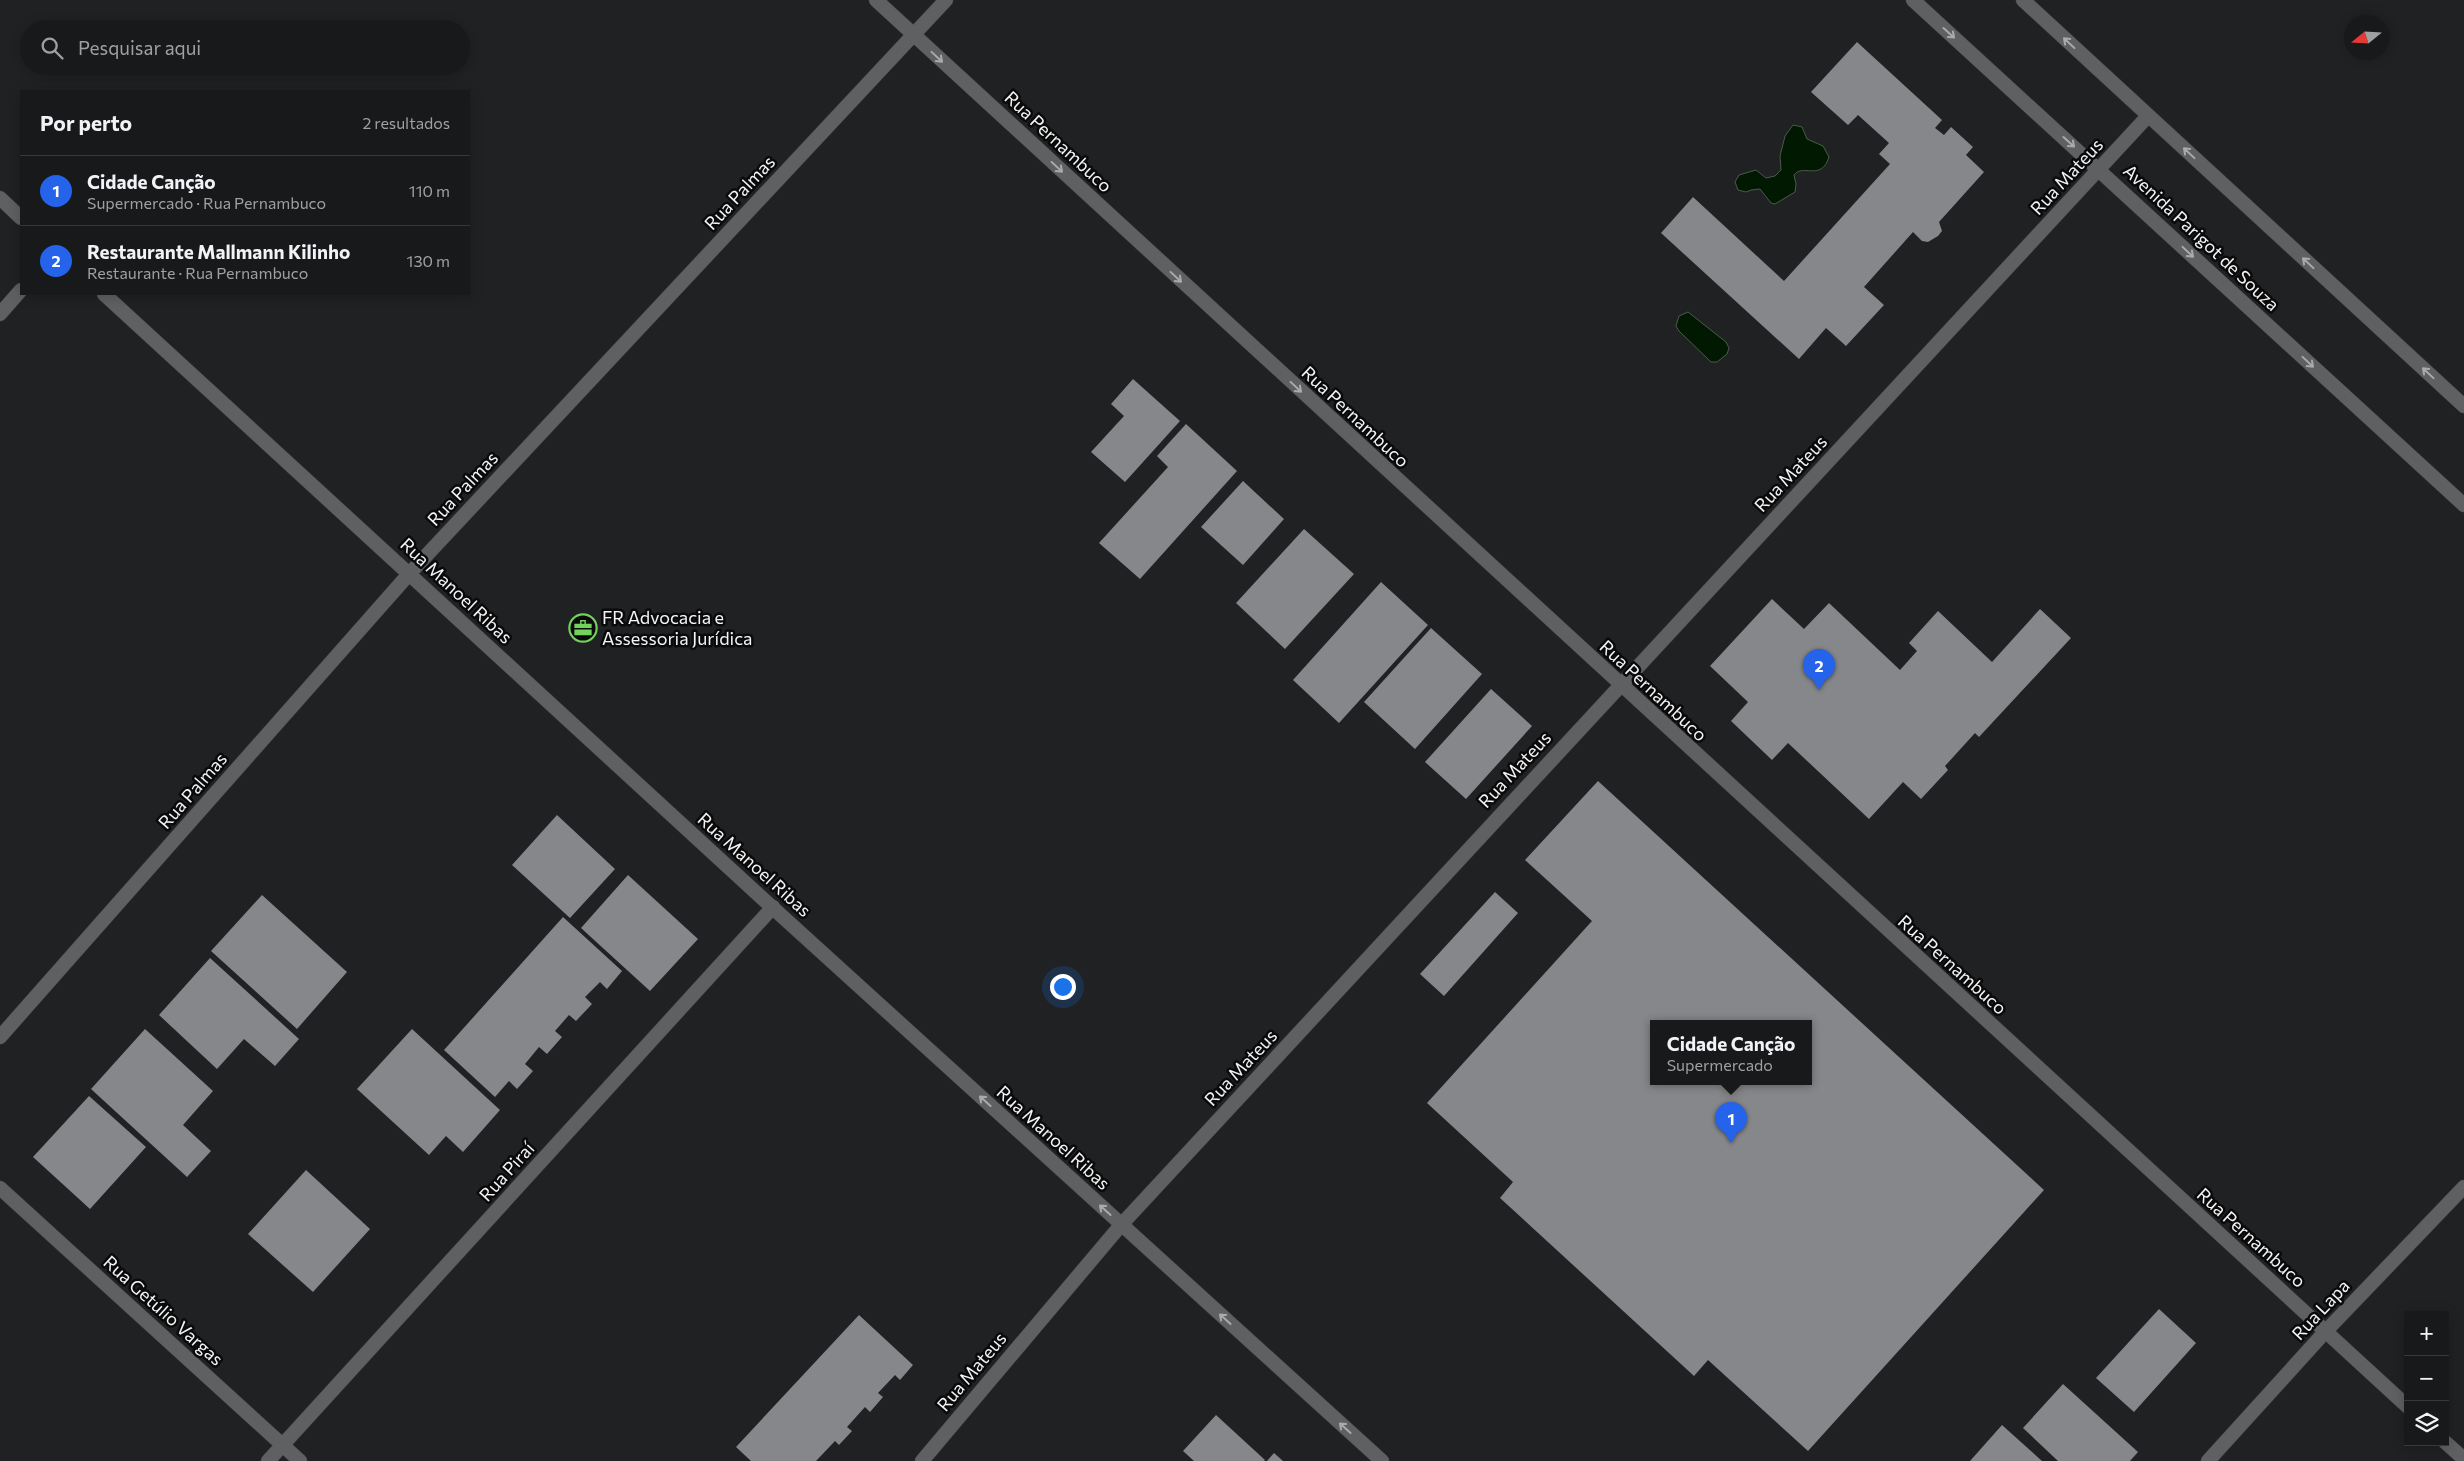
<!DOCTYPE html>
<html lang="pt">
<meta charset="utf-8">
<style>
:root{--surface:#18191a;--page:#252627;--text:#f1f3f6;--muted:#9fa0a2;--line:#363839;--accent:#2563eb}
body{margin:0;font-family:Commissioner,sans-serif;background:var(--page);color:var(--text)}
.controls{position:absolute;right:15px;bottom:15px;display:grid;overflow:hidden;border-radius:0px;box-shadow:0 2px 12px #0003}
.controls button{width:45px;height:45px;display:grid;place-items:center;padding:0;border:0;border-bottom:1px solid var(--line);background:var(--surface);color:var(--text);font:25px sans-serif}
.compass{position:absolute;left:2344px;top:15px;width:45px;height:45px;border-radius:50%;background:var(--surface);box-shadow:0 2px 12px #0003;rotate:252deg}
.you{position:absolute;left:1062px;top:986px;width:18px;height:18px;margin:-12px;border:4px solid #fff;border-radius:50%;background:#1a73e8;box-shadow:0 0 0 8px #1a73e833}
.badge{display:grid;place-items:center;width:32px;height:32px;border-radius:50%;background:var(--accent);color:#fff;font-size:16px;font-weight:700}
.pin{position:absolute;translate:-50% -41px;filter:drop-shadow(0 1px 2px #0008)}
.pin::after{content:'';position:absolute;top:26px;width:18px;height:15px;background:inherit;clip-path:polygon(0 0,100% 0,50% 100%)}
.popup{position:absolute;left:1650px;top:1020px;width:162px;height:65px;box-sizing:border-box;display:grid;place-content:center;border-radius:0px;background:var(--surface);filter:drop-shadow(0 1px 4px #0005);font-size:16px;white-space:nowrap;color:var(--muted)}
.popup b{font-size:19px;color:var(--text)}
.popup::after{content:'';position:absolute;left:50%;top:100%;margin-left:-10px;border:10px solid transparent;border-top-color:var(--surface)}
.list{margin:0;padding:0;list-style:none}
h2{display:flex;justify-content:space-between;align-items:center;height:65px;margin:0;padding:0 20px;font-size:21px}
h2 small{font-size:16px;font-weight:400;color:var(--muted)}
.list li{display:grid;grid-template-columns:32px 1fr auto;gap:15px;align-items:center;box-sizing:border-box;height:70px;padding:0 20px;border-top:1px solid var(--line)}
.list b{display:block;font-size:19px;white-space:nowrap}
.list p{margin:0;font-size:16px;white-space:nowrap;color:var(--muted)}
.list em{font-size:16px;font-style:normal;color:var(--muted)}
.icon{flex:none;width:28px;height:28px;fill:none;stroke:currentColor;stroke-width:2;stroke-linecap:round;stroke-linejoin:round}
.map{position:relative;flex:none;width:2464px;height:1461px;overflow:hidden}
.search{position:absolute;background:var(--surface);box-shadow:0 2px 12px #0003;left:20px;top:20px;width:450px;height:55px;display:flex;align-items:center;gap:12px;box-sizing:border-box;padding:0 18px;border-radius:28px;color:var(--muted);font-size:19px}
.panel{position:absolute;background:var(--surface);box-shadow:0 2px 12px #0003;left:20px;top:90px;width:450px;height:205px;border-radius:0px}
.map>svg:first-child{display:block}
.water{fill:#011900;stroke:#4a5b4a}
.building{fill:#86878a;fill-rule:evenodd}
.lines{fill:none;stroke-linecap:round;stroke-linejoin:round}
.minor-casing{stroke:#3d3d3f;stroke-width:15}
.tertiary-casing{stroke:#3d3d3f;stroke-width:15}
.minor{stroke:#5f6062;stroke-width:14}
.tertiary{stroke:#5f6062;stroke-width:14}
.oneway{stroke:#a9aaac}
.labels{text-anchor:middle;stroke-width:5;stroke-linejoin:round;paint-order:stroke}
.street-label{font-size:18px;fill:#f3f4f5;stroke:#0a0a0b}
.poi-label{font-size:18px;fill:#f3f4f5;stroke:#0a0a0b;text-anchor:start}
</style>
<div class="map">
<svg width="2464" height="1461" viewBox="0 0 2464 1461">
<rect width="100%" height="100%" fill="#202123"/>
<path class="water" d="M 1793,125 L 1802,127 L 1807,139 L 1823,146 L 1829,157 C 1821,182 1803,163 1794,175 L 1796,184 L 1795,192 L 1775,204 L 1771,203 L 1760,189 L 1751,190 L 1746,192 L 1738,190 L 1735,182 L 1739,175 L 1756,170 L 1766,178 L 1775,176 L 1781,170 L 1780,156 L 1785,136 Z
M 1688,312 L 1726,342 L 1729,348 L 1727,354 L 1717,362 L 1711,362 L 1679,331 L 1676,326 L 1679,316 Z"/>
<path class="building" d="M 1857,42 L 1942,120 L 1935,128 L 1944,135 L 1951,127 L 1973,147 L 1966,155 L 1984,172 L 1939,222 L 1942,231 L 1938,236 L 1928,242 L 1922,241 L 1913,232 L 1864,287 L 1884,305 L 1846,346 L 1826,328 L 1799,359 L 1661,233 L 1693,197 L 1784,281 L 1890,164 L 1879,154 L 1889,143 L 1858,115 L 1848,125 L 1811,92 Z
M 1133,379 L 1180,421 L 1125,482 L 1091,452 L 1124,416 L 1111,404 Z
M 1186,424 L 1237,471 L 1140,579 L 1099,543 L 1168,467 L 1157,456 Z
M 1243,481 L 1284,519 L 1243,565 L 1201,527 Z
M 1304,529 L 1354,574 L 1285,649 L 1236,603 Z
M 1381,582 L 1428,625 L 1339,723 L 1293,680 Z
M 1772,599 L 1804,629 L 1829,603 L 1900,670 L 1917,651 L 1909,643 L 1938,611 L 1992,662 L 2040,609 L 2071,638 L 1979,737 L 1975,733 L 1945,766 L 1948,770 L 1921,799 L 1903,782 L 1869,819 L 1788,743 L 1772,760 L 1731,721 L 1748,702 L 1710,666 Z
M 1431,628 L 1482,674 L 1415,749 L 1364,702 Z
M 1491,689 L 1532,726 L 1466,799 L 1425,762 Z
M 1598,781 L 2044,1190 L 1808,1451 L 1708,1360 L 1694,1376 L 1500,1198 L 1513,1182 L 1427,1103 L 1592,921 L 1525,860 ZM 1654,1024 L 1808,1024 L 1808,1082 L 1654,1082 Z
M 557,815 L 615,869 L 570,918 L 512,865 Z
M 628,875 L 698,939 L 650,991 L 581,928 Z
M 1495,892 L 1518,913 L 1444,996 L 1420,974 Z
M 262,895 L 347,972 L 297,1029 L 211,951 Z
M 563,917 L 622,971 L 607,989 L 600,982 L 585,997 L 592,1004 L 576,1021 L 569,1015 L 555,1031 L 562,1037 L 547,1054 L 539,1047 L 525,1064 L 533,1071 L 517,1089 L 509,1081 L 495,1097 L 444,1050 Z
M 210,958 L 299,1039 L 275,1066 L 244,1039 L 217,1069 L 159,1015 Z
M 145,1029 L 213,1091 L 183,1125 L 211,1151 L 187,1177 L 91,1089 Z
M 412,1029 L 500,1110 L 463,1152 L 446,1136 L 429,1155 L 357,1089 Z
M 89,1096 L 146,1147 L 90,1209 L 33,1157 Z
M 306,1170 L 370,1229 L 313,1292 L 248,1234 Z
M 2159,1309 L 2196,1343 L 2134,1412 L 2096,1378 Z
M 859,1315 L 913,1365 L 900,1380 L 895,1375 L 878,1393 L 883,1397 L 870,1412 L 865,1407 L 847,1427 L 852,1431 L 839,1445 L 835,1441 L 816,1461 L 751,1461 L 736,1447 Z
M 2063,1384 L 2138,1452 L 2130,1461 L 2058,1461 L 2023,1428 Z
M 1216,1415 L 1265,1460 L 1264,1461 L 1194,1461 L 1183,1451 Z
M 2002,1425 L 2042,1461 L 1970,1461 Z
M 1274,1453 L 1283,1461 L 1267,1461 Z"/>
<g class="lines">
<g class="minor-casing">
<path id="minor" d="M 0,314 L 21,290
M 0,1037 L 409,574 L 946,0
M 0,1188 L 300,1461
M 268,1461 L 773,907
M 922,1461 L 1121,1225 L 2148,116
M 2208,1461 L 2325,1332 L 2464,1187"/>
</g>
<g class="tertiary-casing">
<path id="tertiary" d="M 876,0 L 2408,1407
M 1913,0 L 2464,505
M 2023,0 L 2464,406
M 0,198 L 21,218
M 104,294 L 762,898 L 1382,1461
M 2445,1442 L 2464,1459"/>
</g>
<use href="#minor" class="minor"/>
<use href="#tertiary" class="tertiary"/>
</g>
<defs><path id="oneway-shaft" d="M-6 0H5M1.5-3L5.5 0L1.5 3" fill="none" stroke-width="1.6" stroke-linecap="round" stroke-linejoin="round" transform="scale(1.25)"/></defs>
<g class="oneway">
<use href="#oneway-shaft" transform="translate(1949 33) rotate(42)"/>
<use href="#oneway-shaft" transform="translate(2069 43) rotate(-137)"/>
<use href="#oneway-shaft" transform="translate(937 57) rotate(43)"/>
<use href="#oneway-shaft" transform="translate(2069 142) rotate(42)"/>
<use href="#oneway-shaft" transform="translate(2189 153) rotate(-137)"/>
<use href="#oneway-shaft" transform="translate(1057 167) rotate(43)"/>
<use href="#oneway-shaft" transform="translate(2188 252) rotate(43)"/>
<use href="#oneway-shaft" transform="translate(2308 263) rotate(-137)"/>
<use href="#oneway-shaft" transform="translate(1176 277) rotate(43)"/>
<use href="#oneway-shaft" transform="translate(2308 362) rotate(43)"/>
<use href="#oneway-shaft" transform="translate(2428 373) rotate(-137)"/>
<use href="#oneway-shaft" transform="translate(1296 387) rotate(43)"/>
<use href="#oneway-shaft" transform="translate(985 1101) rotate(-138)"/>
<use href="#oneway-shaft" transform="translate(1105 1210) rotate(-138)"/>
<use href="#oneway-shaft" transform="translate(1225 1319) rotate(-138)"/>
<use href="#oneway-shaft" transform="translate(1345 1428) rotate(-138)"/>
</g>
<defs>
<g id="office-ring" transform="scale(1.4375)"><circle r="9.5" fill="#0a0a0b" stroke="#73d25c" stroke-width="1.5"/><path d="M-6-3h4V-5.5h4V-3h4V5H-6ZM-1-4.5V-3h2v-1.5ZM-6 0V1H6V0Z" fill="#73d25c"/></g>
</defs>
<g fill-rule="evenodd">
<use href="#office-ring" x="583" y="628"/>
</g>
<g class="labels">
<g class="street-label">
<text transform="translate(1058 142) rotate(43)" y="6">Rua Pernambuco</text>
<text transform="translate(2067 177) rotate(-47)" y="6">Rua Mateus</text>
<text transform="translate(740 193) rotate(-47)" y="6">Rua Palmas</text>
<text transform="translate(2201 238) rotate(43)" y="6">Avenida Parigot de Souza</text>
<text transform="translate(1355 417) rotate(43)" y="6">Rua Pernambuco</text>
<text transform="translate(1791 474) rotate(-47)" y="6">Rua Mateus</text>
<text transform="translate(463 489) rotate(-47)" y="6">Rua Palmas</text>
<text transform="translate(456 591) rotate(43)" y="6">Rua Manoel Ribas</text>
<text transform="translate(1653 691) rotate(43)" y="6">Rua Pernambuco</text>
<text transform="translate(1515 770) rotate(-47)" y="6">Rua Mateus</text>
<text transform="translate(193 791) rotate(-49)" y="6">Rua Palmas</text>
<text transform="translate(754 865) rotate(42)" y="6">Rua Manoel Ribas</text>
<text transform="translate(1952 965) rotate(42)" y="6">Rua Pernambuco</text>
<text transform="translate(1241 1068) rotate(-47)" y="6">Rua Mateus</text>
<text transform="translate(1053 1138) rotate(42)" y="6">Rua Manoel Ribas</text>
<text transform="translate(507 1172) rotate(-48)" y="6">Rua Piraí</text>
<text transform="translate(2251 1238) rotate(42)" y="6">Rua Pernambuco</text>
<text transform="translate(2321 1310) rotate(-47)" y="6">Rua Lapa</text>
<text transform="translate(163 1311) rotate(42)" y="6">Rua Getúlio Vargas</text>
<text transform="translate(972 1372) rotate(-50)" y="6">Rua Mateus</text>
</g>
<g class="poi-label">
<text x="602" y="624">FR Advocacia e<tspan x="602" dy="21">Assessoria Jurídica</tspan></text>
</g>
</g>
</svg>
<div class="controls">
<button>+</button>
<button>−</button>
<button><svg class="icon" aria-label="layers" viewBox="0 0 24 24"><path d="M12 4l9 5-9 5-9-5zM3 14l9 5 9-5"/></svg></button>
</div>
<svg class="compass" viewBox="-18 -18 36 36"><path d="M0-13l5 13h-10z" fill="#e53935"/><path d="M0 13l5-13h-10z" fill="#9fa0a2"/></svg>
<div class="you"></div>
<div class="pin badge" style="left:1731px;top:1143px">1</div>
<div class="popup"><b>Cidade Canção</b>Supermercado</div>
<div class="pin badge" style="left:1819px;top:690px">2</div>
<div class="search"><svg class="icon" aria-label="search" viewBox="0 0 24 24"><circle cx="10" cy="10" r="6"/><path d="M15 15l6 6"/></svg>Pesquisar aqui</div>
<section class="panel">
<h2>Por perto<small>2 resultados</small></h2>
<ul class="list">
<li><span class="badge">1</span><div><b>Cidade Canção</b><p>Supermercado · Rua Pernambuco</p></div><em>110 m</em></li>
<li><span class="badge">2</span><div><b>Restaurante Mallmann Kilinho</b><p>Restaurante · Rua Pernambuco</p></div><em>130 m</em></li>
</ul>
</section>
</div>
